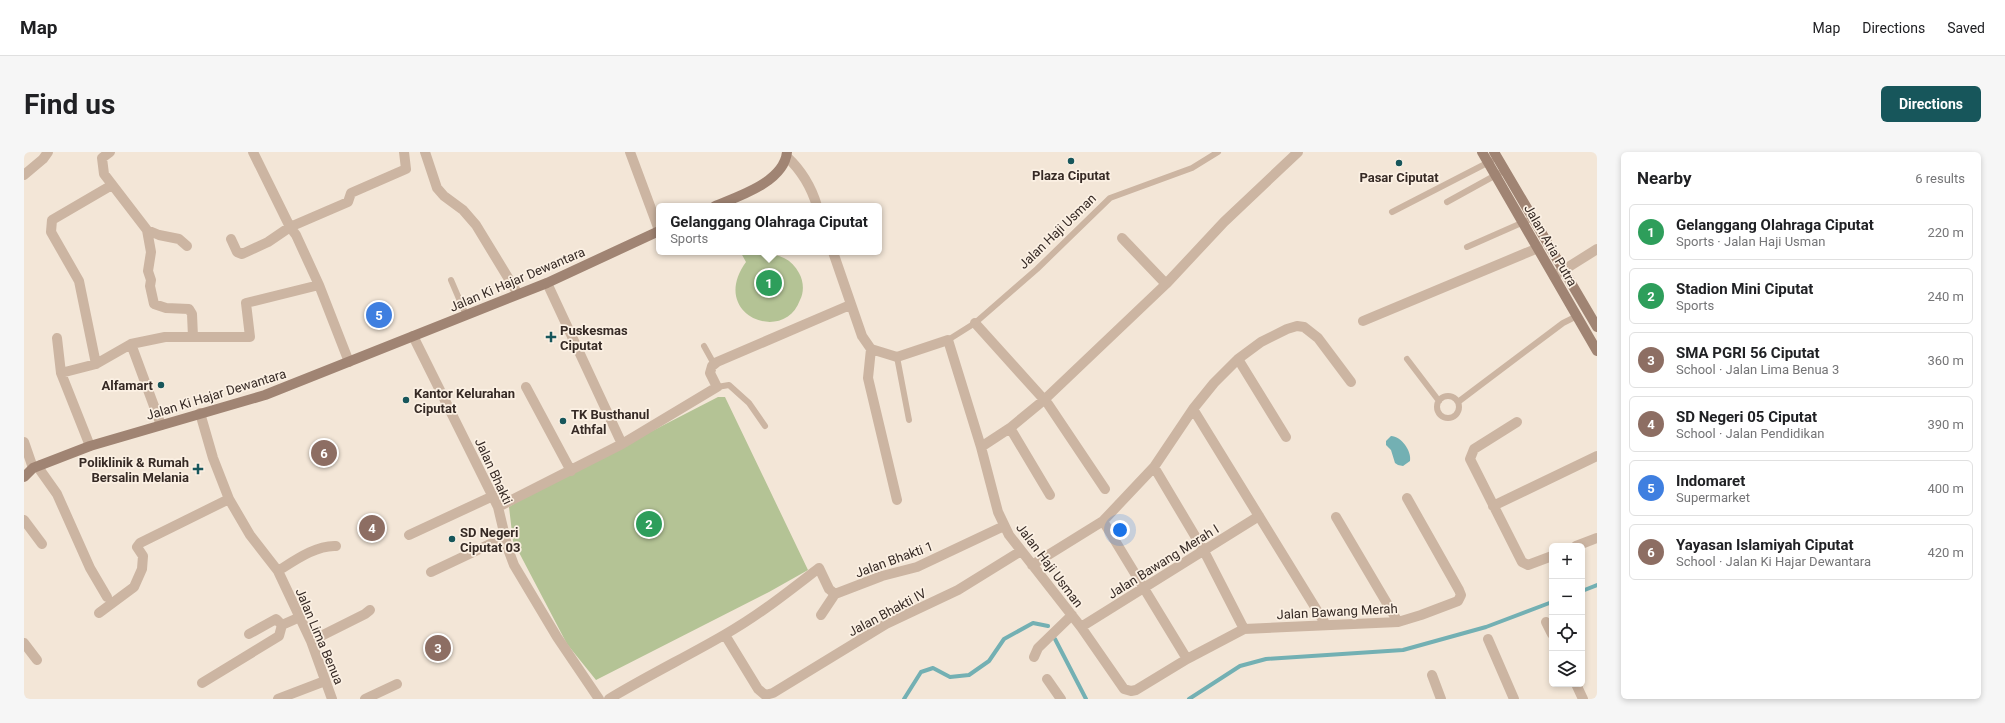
<!DOCTYPE html>
<meta charset="utf-8">
<style>
:root{--surface:#fff;--page:#f6f6f6;--text:#202124;--muted:#757577;--line:#e0e0e0;--accent:#17565b}
body{margin:0;font-family:Roboto,sans-serif;background:var(--page);color:var(--text)}
.controls{position:absolute;right:12px;bottom:12px;display:grid;overflow:hidden;border-radius:6px;box-shadow:0 2px 6px #0003}
.controls button{width:36px;height:36px;display:grid;place-items:center;padding:0;border:0;border-bottom:1px solid var(--line);background:var(--surface);color:var(--text);font:20px sans-serif}
.you{position:absolute;left:1096px;top:378px;width:14px;height:14px;margin:-10px;border:3px solid #fff;border-radius:50%;background:#1a73e8;box-shadow:0 0 0 6px #1a73e833}
.badge{display:grid;place-items:center;width:26px;height:26px;border-radius:50%;background:var(--accent);color:#fff;font-size:13px;font-weight:700}
.pin{position:absolute;translate:-50% -50%;border:2px solid #fff;box-shadow:0 1px 4px #0006}
.popup{position:absolute;left:632px;top:51px;width:226px;height:52px;box-sizing:border-box;display:grid;place-content:center;border-radius:6px;background:var(--surface);filter:drop-shadow(0 1px 3px #0005);font-size:13px;white-space:nowrap;color:var(--muted)}
.popup b{font-size:15px;color:var(--text)}
.popup::after{content:'';position:absolute;left:50%;top:100%;margin-left:-8px;border:8px solid transparent;border-top-color:var(--surface)}
.list{margin:0;padding:0;list-style:none}
h2{display:flex;justify-content:space-between;align-items:center;height:52px;margin:0;padding:0 16px;font-size:17px}
h2 small{font-size:13px;font-weight:400;color:var(--muted)}
.list li{display:grid;grid-template-columns:26px 1fr auto;gap:12px;align-items:center;box-sizing:border-box;height:56px;margin:0 8px 8px;padding:0 8px;border:1px solid var(--line);border-radius:6px}
.list b{display:block;font-size:15px;white-space:nowrap}
.list p{margin:0;font-size:13px;white-space:nowrap;color:var(--muted)}
.list em{font-size:13px;font-style:normal;color:var(--muted)}
.icon{flex:none;width:22px;height:22px;fill:none;stroke:currentColor;stroke-width:2;stroke-linecap:round;stroke-linejoin:round}
.map{position:relative;flex:none;width:1573px;height:547px;overflow:hidden;border-radius:6px}
header{display:flex;align-items:center;gap:24px;box-sizing:border-box;height:56px;padding:0 20px;background:var(--surface);border-bottom:1px solid var(--line)}
header strong{font-size:19px}
nav{display:flex;gap:22px;margin-inline-start:auto;font-size:14px}
.intro{display:flex;align-items:center;justify-content:space-between;box-sizing:border-box;height:96px;padding:0 24px}
h1{margin:0;font-size:28px}
.button{padding:10px 18px;border-radius:6px;background:var(--accent);color:#fff;font-size:14px;font-weight:700}
main{display:flex;gap:24px;padding:0 24px}
aside{flex:1;background:var(--surface);border-radius:6px;box-shadow:0 2px 6px #0003}
.map>svg:first-child{display:block}
.green{fill:#b4c395}
.water{fill:#73b0b3}
.lines{fill:none;stroke-linecap:round;stroke-linejoin:round}
.stream{stroke:#73b0b3;stroke-width:4}
.lane{stroke:#ccb5a2;stroke-width:6}
.street{stroke:#ccb5a2;stroke-width:10}
.secondary{stroke:#a08473;stroke-width:10}
.poi-dot{fill:#17565b;stroke:#fbf0e3;stroke-width:1.5}
.labels{text-anchor:middle;stroke-width:3.5;stroke-linejoin:round;paint-order:stroke}
.poi-label{font-size:13px;font-weight:bold;fill:#362a25;stroke:#fbf0e3;text-anchor:start}
.street-label{font-size:13px;fill:#362a25;stroke:#fbf0e3}
</style>
<header>
<strong>Map</strong>
<nav><a>Map</a><a>Directions</a><a>Saved</a></nav>
</header>
<div class="intro"><h1>Find us</h1><a class="button">Directions</a></div>
<main>
<div class="map">
<svg width="1573" height="547" viewBox="0 0 1573 547">
<rect width="100%" height="100%" fill="#f3e6d7"/>
<path class="green" d="M 719,100 L 739,100 L 740,102 C 755,102 768,107 775,121 C 780,130 780,140 776,148 C 760,193 684,163 722,110 L 717,101 Z
M 694,245 L 701,245 L 784,418 L 745,440 L 572,528 L 543,492 L 489,389 L 485,355 L 502,344 Z"/>
<path class="water" d="M 1367,284 C 1377,284 1388,299 1386,309 L 1379,314 L 1374,313 L 1371,311 L 1367,298 L 1362,293 L 1362,289 Z"/>
<g class="lines">
<path class="stream" d="M 1558,439 L 1573,433
M 1031,487 L 1062,547
M 880,547 L 897,520 L 909,516 L 926,525 L 945,523 L 965,509 L 980,487 L 1009,471 L 1024,474
M 1165,547 L 1216,514 L 1242,507 L 1379,498 L 1462,475 L 1528,450"/>
<path class="lane" d="M 1423,50 L 1481,18
M 1368,60 L 1467,9
M 1443,95 L 1509,66
M 427,128 L 442,163
M 924,188 L 951,171 L 1013,117 L 1086,46 L 1168,16 L 1194,0
M 680,194 L 690,212
M 873,205 L 885,268
M 1383,207 L 1415,249
M 693,235 L 705,233 L 725,251 L 741,274
M1413 255a11 11 0 1 1 22 0a11 11 0 1 1-22 0Z
M 1434,250 L 1539,171 L 1553,164"/>
<path class="street" d="M 86,0 L 78,6 L 80,22 L 123,78 L 135,83 L 155,87 L 163,94
M 229,0 L 266,75 L 272,83 L 295,133 L 325,210
M 401,0 L 413,36 L 420,44 L 439,58 L 452,73 L 494,142
M 606,0 L 635,78
M 763,5 C 778,19 787,34 793,54
M 0,23 L 19,7 L 24,0
M 123,78 L 127,100 L 124,119 L 127,128 L 126,134 L 130,152 L 142,156 L 165,157 L 168,162 L 169,185
M 1098,86 L 1142,132
M 207,87 L 213,100 L 218,102 L 244,90 L 266,75 L 324,50 L 327,41 L 382,17 L 380,0
M 809,100 L 838,184 L 847,197 L 873,205 L 924,188 L 957,295 L 974,360 L 985,383 L 1057,475 L 1100,537 L 1107,539 L 1112,538 L 1163,507 L 1220,477 L 1374,470 L 1397,463 L 1434,449 L 1437,443 L 1435,438 L 1383,346
M 1530,124 L 1573,97
M 523,131 L 598,292
M 1339,169 L 1514,96
M 951,171 L 1024,252 L 1081,337
M 389,184 L 474,355 L 484,397 L 490,413 L 533,485 L 575,547
M 33,186 L 37,221 L 66,294
M 107,192 L 137,273
M 847,197 L 844,226 L 873,348
M 1214,207 L 1262,285
M 72,212 L 55,129 L 27,80 L 28,68 L 88,33
M 37,221 L 72,212 L 107,192 L 141,185 L 226,185 L 222,151 L 295,133
M 502,235 L 547,319
M 1169,257 L 1302,473
M 176,261 L 189,306 L 205,347 L 226,383 L 254,419 L 287,489 L 308,547
M 1493,270 L 1450,297 L 1446,307 L 1498,410 L 1504,413 L 1528,404
M 986,276 L 1026,343
M 0,290 L 9,316
M 957,295 L 986,276 L 1020,248 L 1142,132 L 1200,70 L 1274,0
M 17,313 L 16,318 L 33,342 L 66,416 L 83,445
M 1130,315 L 1180,399 L 1220,477
M 1469,354 L 1573,304
M 474,355 L 598,292 L 693,235 L 686,221 L 688,214 L 693,210 L 826,153
M 1312,365 L 1374,470
M 0,368 L 18,392
M 1079,369 L 1163,507
M 385,383 L 469,344
M 1552,394 L 1573,386
M 1008,413 L 1079,369 L 1130,315 L 1169,257 L 1190,231 L 1214,207 L 1237,190 L 1263,177 L 1273,174 L 1280,175 L 1294,186 L 1327,230
M 254,419 C 270,409 292,393 312,394
M 407,420 L 481,385
M 75,461 L 110,435 L 118,417 L 119,404 L 113,395 L 116,391 L 205,347
M 797,463 L 811,442 L 858,424 L 893,415 L 980,374
M 1522,470 L 1528,482
M 1057,475 L 1235,364
M 225,482 L 252,467 L 258,473
M 701,483 L 734,537 L 741,543 L 749,541 L 862,472 L 934,438 L 997,399
M 1464,487 L 1490,547
M 287,489 L 341,462 L 346,458
M 0,491 L 13,508
M 1010,505 L 1014,496 L 1048,463
M 1408,523 L 1417,547
M 1023,527 L 1037,547
M 178,531 L 255,484 L 258,473 L 276,465
M 1552,532 L 1559,547
M 254,547 L 301,529
M 341,547 L 373,532
M 585,547 C 623,524 662,505 700,483 C 734,464 765,439 795,416 L 805,437 L 811,442"/>
<path class="secondary" d="M 1458,0 L 1573,199
M 1470,0 L 1573,175
M 691,54 C 715,44 760,30 763,0
M 0,325 L 9,316 L 66,294 L 241,243 L 523,131 L 635,79"/>
</g>
<g class="poi-dot">
<circle cx="1047" cy="9" r="4"/>
<circle cx="1375" cy="11" r="4"/>
<path d="M525 179h4v4h4v4h-4v4h-4v-4h-4v-4h4z"/>
<circle cx="137" cy="233" r="4"/>
<circle cx="382" cy="248" r="4"/>
<circle cx="539" cy="269" r="4"/>
<path d="M172 311h4v4h4v4h-4v4h-4v-4h-4v-4h4z"/>
<circle cx="428" cy="387" r="4"/>
</g>
<g class="labels">
<g class="poi-label">
<text x="1047" y="28" text-anchor="middle">Plaza Ciputat</text>
<text x="1375" y="30" text-anchor="middle">Pasar Ciputat</text>
<text x="536" y="183">Puskesmas<tspan x="536" dy="15">Ciputat</tspan></text>
<text x="129" y="238" text-anchor="end">Alfamart</text>
<text x="390" y="246">Kantor Kelurahan<tspan x="390" dy="15">Ciputat</tspan></text>
<text x="547" y="267">TK Busthanul<tspan x="547" dy="15">Athfal</tspan></text>
<text x="165" y="315" text-anchor="end">Poliklinik &amp; Rumah<tspan x="165" dy="15">Bersalin Melania</tspan></text>
<text x="436" y="385">SD Negeri<tspan x="436" dy="15">Ciputat 03</tspan></text>
</g>
<g class="street-label">
<text transform="translate(1033 79) rotate(-44)" y="5">Jalan Haji Usman</text>
<text transform="translate(1527 93) rotate(60)" y="5">Jalan Aria Putra</text>
<text transform="translate(493 127) rotate(-23)" y="5">Jalan Ki Hajar Dewantara</text>
<text transform="translate(192 242) rotate(-17)" y="5">Jalan Ki Hajar Dewantara</text>
<text transform="translate(470 319) rotate(65)" y="5">Jalan Bhakti</text>
<text transform="translate(870 407) rotate(-20)" y="5">Jalan Bhakti 1</text>
<text transform="translate(1139 409) rotate(-32)" y="5">Jalan Bawang Merah I</text>
<text transform="translate(1026 413) rotate(53)" y="5">Jalan Haji Usman</text>
<text transform="translate(1313 459) rotate(-3)" y="5">Jalan Bawang Merah</text>
<text transform="translate(863 460) rotate(-28)" y="5">Jalan Bhakti IV</text>
<text transform="translate(296 484) rotate(67)" y="5">Jalan Lima Benua</text>
</g>
</g>
</svg>
<div class="controls">
<button>+</button>
<button>−</button>
<button><svg class="icon" aria-label="locate" viewBox="0 0 24 24"><circle cx="12" cy="12" r="6"/><path d="M12 2v4M12 18v4M2 12h4M18 12h4"/></svg></button>
<button><svg class="icon" aria-label="layers" viewBox="0 0 24 24"><path d="M12 4l9 5-9 5-9-5zM3 14l9 5 9-5"/></svg></button>
</div>
<div class="you"></div>
<div class="pin badge" style="left:745px;top:131px;background:#2e9e5b">1</div>
<div class="popup"><b>Gelanggang Olahraga Ciputat</b>Sports</div>
<div class="pin badge" style="left:625px;top:372px;background:#2e9e5b">2</div>
<div class="pin badge" style="left:414px;top:496px;background:#8d6e63">3</div>
<div class="pin badge" style="left:348px;top:376px;background:#8d6e63">4</div>
<div class="pin badge" style="left:355px;top:163px;background:#3f7fe0">5</div>
<div class="pin badge" style="left:300px;top:301px;background:#8d6e63">6</div>
</div>
<aside>
<h2>Nearby<small>6 results</small></h2>
<ul class="list">
<li><span class="badge" style="background:#2e9e5b">1</span><div><b>Gelanggang Olahraga Ciputat</b><p>Sports · Jalan Haji Usman</p></div><em>220 m</em></li>
<li><span class="badge" style="background:#2e9e5b">2</span><div><b>Stadion Mini Ciputat</b><p>Sports</p></div><em>240 m</em></li>
<li><span class="badge" style="background:#8d6e63">3</span><div><b>SMA PGRI 56 Ciputat</b><p>School · Jalan Lima Benua 3</p></div><em>360 m</em></li>
<li><span class="badge" style="background:#8d6e63">4</span><div><b>SD Negeri 05 Ciputat</b><p>School · Jalan Pendidikan</p></div><em>390 m</em></li>
<li><span class="badge" style="background:#3f7fe0">5</span><div><b>Indomaret</b><p>Supermarket</p></div><em>400 m</em></li>
<li><span class="badge" style="background:#8d6e63">6</span><div><b>Yayasan Islamiyah Ciputat</b><p>School · Jalan Ki Hajar Dewantara</p></div><em>420 m</em></li>
</ul>
</aside>
</main>
